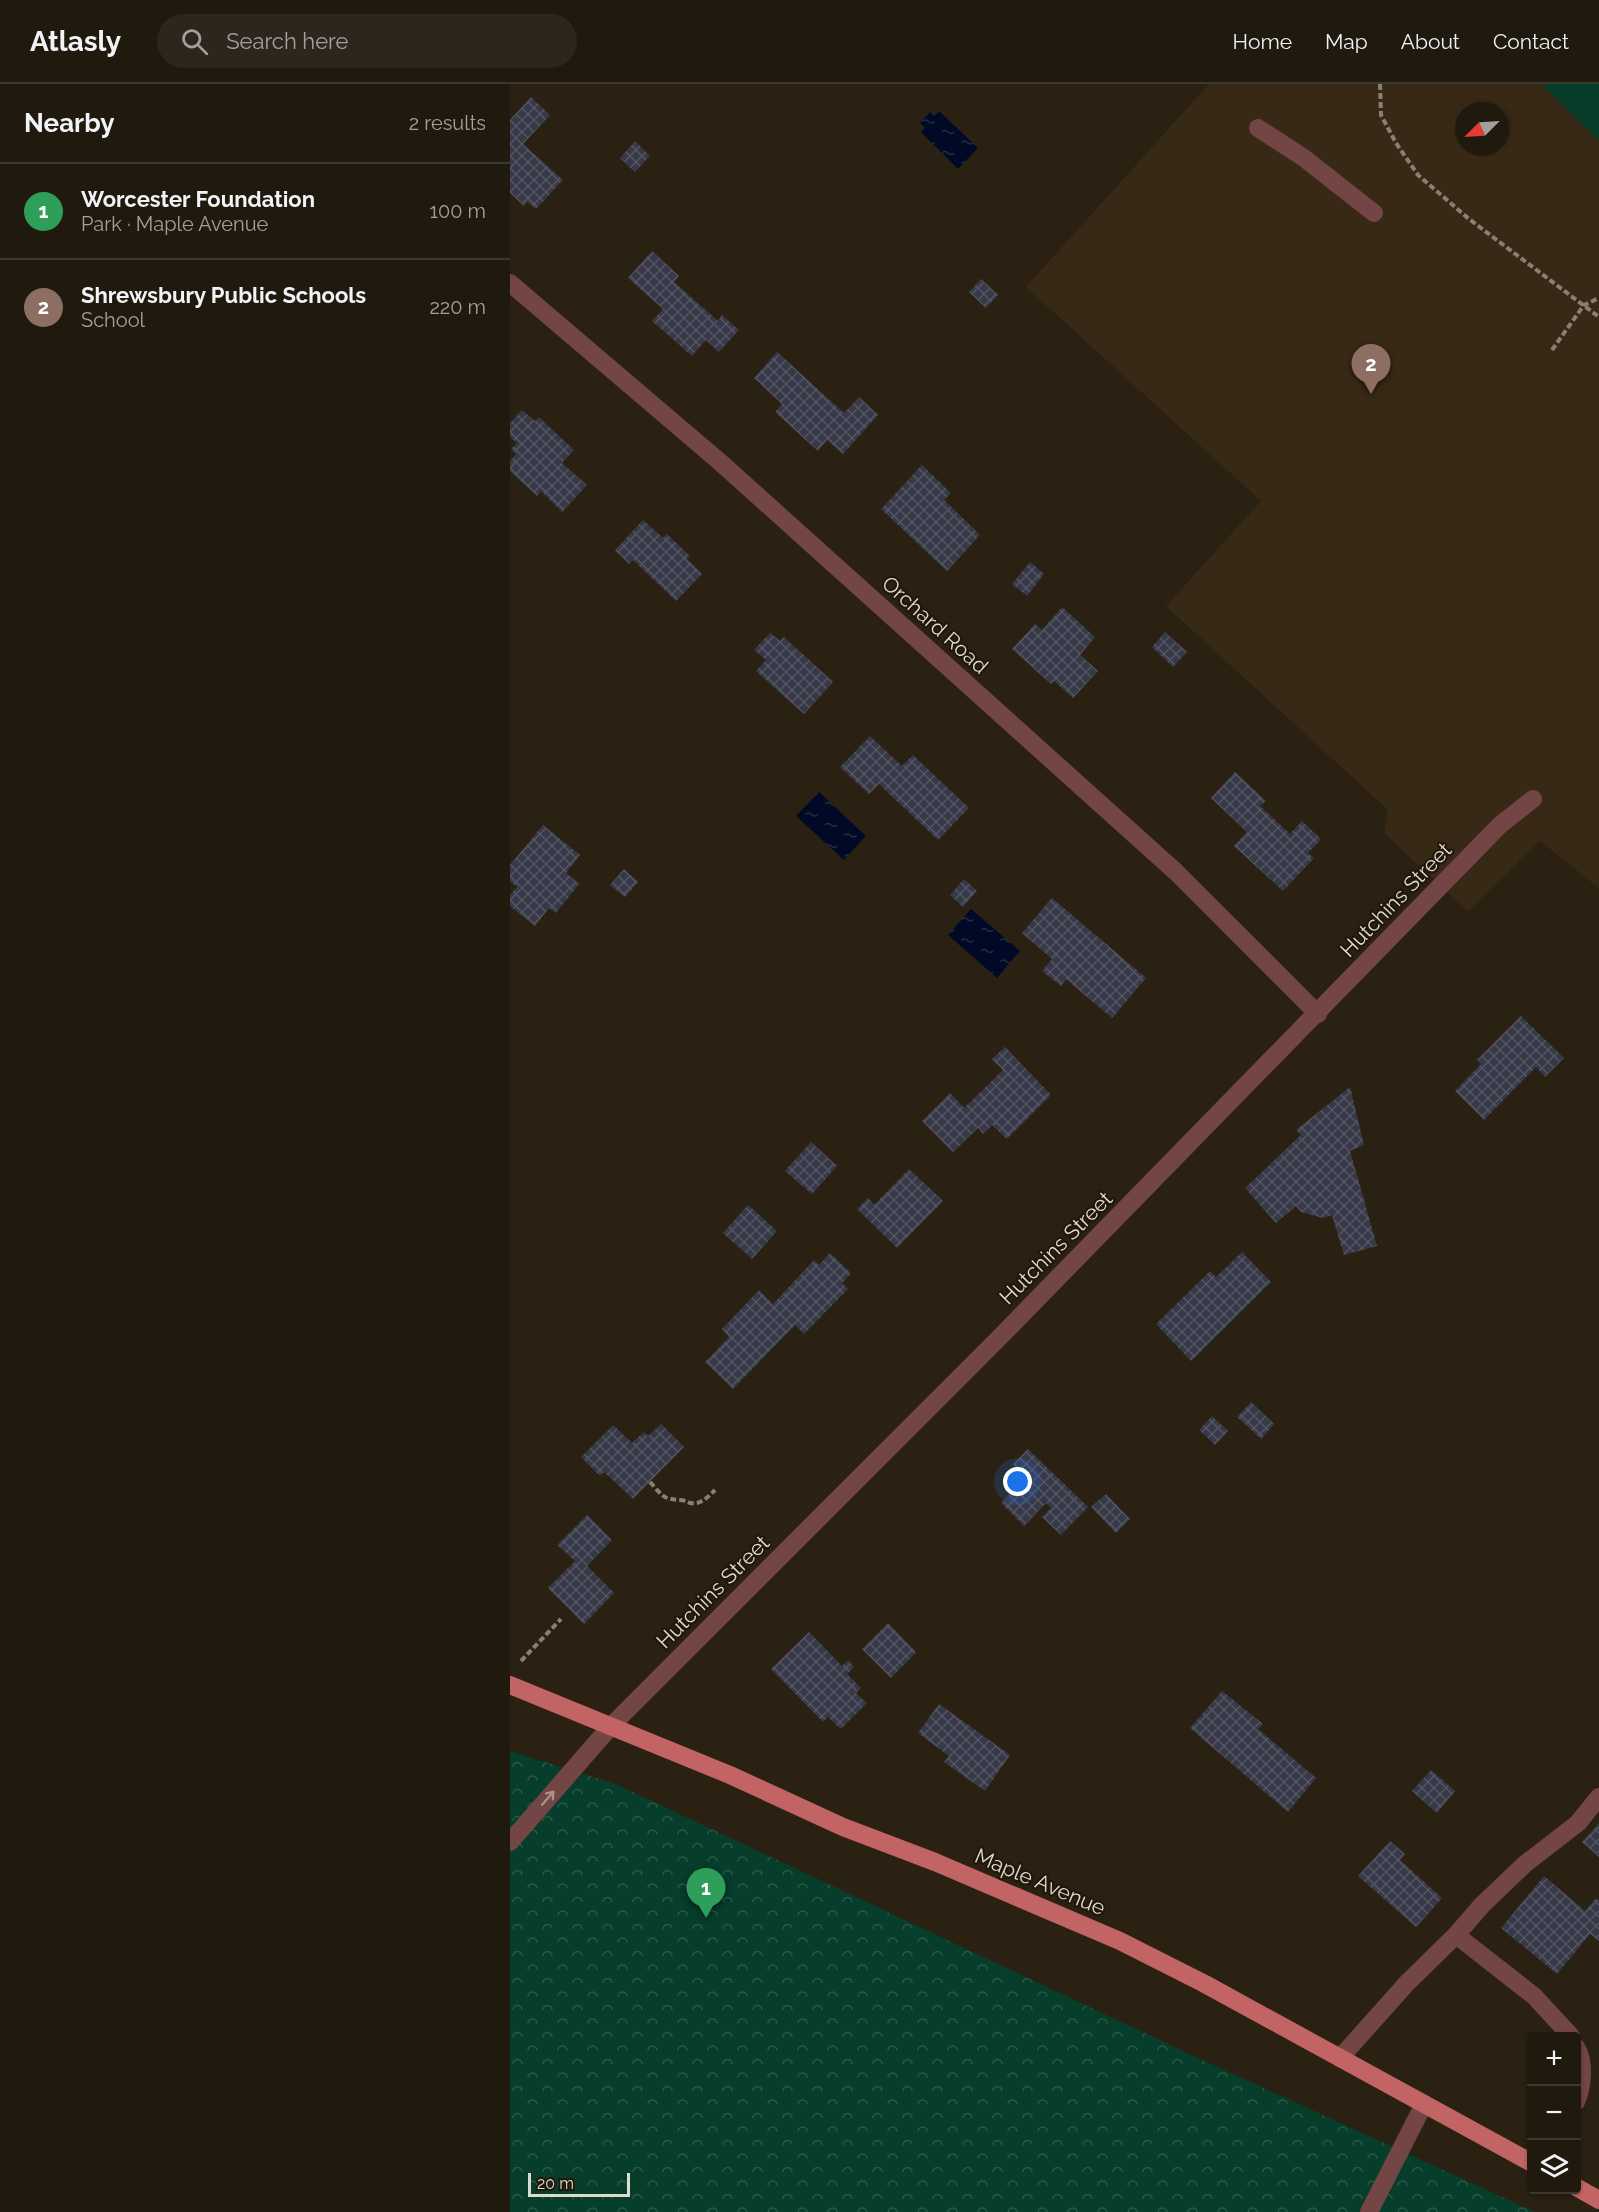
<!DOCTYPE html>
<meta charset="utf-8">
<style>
:root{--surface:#20190e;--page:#2d261c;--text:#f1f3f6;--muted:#a2a09e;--line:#3d382e;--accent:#f49aa2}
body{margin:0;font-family:Raleway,sans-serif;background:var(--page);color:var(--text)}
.controls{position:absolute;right:18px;bottom:18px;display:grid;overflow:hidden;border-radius:6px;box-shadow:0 2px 4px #0004}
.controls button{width:54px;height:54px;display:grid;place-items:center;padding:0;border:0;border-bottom:2px solid var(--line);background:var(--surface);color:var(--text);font:30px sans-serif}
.compass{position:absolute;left:945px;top:18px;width:54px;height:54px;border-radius:50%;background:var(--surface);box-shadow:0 2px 4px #0004;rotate:246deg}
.scale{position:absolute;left:18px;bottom:15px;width:102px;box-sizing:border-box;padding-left:6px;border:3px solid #dfd9d0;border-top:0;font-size:16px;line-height:21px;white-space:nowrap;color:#dfd9d0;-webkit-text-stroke:4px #21180a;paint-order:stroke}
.you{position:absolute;left:508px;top:1398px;width:21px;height:21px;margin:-15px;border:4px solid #fff;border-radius:50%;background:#1a73e8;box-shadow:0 0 0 9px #1a73e833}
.badge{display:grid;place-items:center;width:39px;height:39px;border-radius:50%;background:var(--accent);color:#fff;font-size:20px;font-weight:700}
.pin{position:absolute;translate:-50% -50px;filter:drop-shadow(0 2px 3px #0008)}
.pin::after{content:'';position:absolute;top:32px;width:21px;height:18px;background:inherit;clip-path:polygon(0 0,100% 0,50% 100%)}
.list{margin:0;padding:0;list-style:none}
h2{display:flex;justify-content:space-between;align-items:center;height:78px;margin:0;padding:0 24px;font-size:26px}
h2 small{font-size:20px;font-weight:400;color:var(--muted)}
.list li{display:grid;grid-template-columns:39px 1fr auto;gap:18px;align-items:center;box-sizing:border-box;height:96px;padding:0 24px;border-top:2px solid var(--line)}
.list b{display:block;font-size:22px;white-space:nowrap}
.list p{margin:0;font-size:20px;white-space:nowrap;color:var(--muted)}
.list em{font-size:20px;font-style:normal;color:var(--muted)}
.icon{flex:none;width:33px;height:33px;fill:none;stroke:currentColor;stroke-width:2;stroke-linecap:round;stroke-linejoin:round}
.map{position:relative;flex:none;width:1089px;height:2128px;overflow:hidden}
header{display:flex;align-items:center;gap:36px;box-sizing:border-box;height:84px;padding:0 30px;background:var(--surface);border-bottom:2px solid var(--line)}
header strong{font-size:28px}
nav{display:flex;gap:33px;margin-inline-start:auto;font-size:21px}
.search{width:420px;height:54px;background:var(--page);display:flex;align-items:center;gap:15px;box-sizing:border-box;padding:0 21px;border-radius:33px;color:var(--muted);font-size:22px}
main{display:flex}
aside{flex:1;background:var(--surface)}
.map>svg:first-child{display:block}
.built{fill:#372915;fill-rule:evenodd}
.grass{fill:#063d2b}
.park{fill:url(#park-crowns)}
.water{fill:url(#water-ripples)}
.building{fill:url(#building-cross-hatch)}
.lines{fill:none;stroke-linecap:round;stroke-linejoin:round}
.path{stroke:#888075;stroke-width:4;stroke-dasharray:6 3;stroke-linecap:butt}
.minor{stroke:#734544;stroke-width:18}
.major{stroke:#c26463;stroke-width:18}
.oneway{stroke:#a98f8a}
.labels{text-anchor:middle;stroke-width:4.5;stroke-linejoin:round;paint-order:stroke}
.street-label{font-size:21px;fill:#dfd9d0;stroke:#21180a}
</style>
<header>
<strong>Atlasly</strong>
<div class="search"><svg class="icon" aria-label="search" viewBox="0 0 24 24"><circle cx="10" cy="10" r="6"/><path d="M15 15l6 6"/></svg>Search here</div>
<nav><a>Home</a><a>Map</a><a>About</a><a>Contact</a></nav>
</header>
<main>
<aside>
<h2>Nearby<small>2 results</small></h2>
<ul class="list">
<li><span class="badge" style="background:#2e9e5b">1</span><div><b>Worcester Foundation</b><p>Park · Maple Avenue</p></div><em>100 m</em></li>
<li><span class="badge" style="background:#8d6e63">2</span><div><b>Shrewsbury Public Schools</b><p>School</p></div><em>220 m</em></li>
</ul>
</aside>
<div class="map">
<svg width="1089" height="2128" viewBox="0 0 1089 2128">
<defs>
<pattern id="park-crowns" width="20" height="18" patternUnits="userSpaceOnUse" patternTransform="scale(1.5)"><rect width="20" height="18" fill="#063d2b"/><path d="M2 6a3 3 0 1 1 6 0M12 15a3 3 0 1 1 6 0" fill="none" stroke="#2a5849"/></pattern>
<pattern id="water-ripples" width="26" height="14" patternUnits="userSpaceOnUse" patternTransform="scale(1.5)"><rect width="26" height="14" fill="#000a27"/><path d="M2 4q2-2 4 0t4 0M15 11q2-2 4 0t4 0" fill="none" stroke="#252d45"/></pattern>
<pattern id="building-cross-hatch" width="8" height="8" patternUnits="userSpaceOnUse" patternTransform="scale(1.5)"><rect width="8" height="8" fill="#373949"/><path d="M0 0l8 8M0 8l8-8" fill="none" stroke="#545562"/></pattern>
</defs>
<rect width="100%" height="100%" fill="#2b2113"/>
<path class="built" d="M699 0H1089V804L1030 757 958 827 874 749 878 726 656 522 751 417 516 203ZM954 27H990V63H954Z"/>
<polygon class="grass" points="1032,0 1089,0 1089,57"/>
<polygon class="park" points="0,1667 108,1701 675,1968 1025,2128 0,2128"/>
<g class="water">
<polygon points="429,27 468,64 448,85 411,48 415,44 410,39 420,28 424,32"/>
<polygon points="309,708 356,752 334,776 286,732"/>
<polygon points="461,825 510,867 487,894 438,851"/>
</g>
<g class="building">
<polygon points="21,13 40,31 13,60 53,96 26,125 17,118 14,122 0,109 0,36"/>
<polygon points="125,57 140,72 125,88 110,74"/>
<polygon points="142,167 169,192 164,198 208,237 212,231 229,246 209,268 196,256 182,272 142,237 153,225 118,194"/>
<polygon points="471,195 488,211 476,224 459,208"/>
<polygon points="267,268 334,329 349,313 368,331 333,370 317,356 308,367 265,328 272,320 244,294"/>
<polygon points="12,326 25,337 29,333 64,366 52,379 77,401 52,428 31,407 27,412 0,387 0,377 6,370 1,365 7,359 0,353 0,339"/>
<polygon points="412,381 441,409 434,416 470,451 437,487 371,425"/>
<polygon points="133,436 153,454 157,450 180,472 177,475 192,490 166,517 123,476 119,480 105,466"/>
<polygon points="520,478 534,490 517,512 502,500"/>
<polygon points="552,523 585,553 570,571 588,587 563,614 544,597 541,600 502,565 525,540 532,546"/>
<polygon points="655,548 677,568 663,583 642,563"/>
<polygon points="260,549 270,557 274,553 323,598 294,630 246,587 256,576 244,566"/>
<polygon points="360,652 392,682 403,671 459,724 428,756 369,700 359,710 330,683"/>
<polygon points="725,688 756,717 750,722 780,750 792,737 811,755 798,769 804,774 773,807 724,762 737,748 701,714"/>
<polygon points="33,741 70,771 56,789 69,800 46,829 39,824 25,842 0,822 0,811 7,803 0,797 0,781"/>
<polygon points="114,785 128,798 115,813 100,801"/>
<polygon points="454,795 467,807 453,823 440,811"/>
<polygon points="542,814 636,894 602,934 556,895 551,902 532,887 542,875 512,849"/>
<polygon points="1011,932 1054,974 1035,993 1026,983 974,1036 945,1007 971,980 967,976"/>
<polygon points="495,963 541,1011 497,1055 482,1041 473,1050 468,1044 443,1068 412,1037 440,1009 454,1024 493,986 482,975"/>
<polygon points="840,1003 854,1061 840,1067 867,1162 834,1171 822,1131 813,1134 791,1128 786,1122 766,1139 735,1104 791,1051 786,1046"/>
<polygon points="301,1058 327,1082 302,1110 275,1087"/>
<polygon points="399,1085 433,1117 387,1164 347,1125 358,1114 364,1121"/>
<polygon points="238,1121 267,1147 242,1175 213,1149"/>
<polygon points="732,1168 761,1198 681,1277 646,1240 700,1187 706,1193"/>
<polygon points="320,1169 341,1189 332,1199 338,1205 294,1250 285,1241 223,1305 195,1278 219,1253 212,1245 249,1206 263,1220 304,1176 309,1181"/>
<polygon points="741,1318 764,1340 751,1355 727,1333"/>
<polygon points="702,1332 718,1347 705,1361 689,1346"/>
<polygon points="151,1340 174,1363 123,1415 94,1388 90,1392 71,1373 103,1341 122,1359 134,1348 138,1352"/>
<polygon points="518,1365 578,1423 551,1451 532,1433 541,1424 536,1419 514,1442 491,1419 505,1404 496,1396 507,1385 503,1380"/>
<polygon points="596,1410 620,1435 606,1449 581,1423"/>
<polygon points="77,1431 102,1456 77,1482 104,1509 74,1540 38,1504 65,1477 47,1461"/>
<polygon points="378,1539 406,1568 381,1594 352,1565"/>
<polygon points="299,1548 332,1582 338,1576 344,1583 337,1590 351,1604 346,1609 357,1619 331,1645 318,1633 313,1638 261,1585"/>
<polygon points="712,1607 753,1640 748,1645 806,1694 778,1728 680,1644"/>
<polygon points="429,1620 500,1671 475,1707 434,1678 439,1672 408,1649"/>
<polygon points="921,1686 945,1707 927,1729 902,1707"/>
<polygon points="1089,1739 1089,1773 1072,1758"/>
<polygon points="880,1757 895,1770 890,1776 932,1814 906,1843 848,1792"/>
<polygon points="1034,1792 1075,1827 1086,1814 1089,1817 1089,1857 1080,1850 1047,1890 991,1844"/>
</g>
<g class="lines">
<g class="path">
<polyline points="870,0 871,31 886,59 908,91 959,135 1089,233"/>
<polyline points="1042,266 1074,221 1089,214"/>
<path d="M140 1398C153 1412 152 1415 171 1416 177 1417 175 1418 180 1419 191 1421 198 1413 205 1406"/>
<polyline points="11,1577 51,1535"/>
</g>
<g class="minor">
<polyline points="748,44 794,74 864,129"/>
<polyline points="0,199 210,378 666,788 808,930"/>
<polyline points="0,1758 100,1643 490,1253 990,741 1023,715"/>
<polyline points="946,1851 1024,1912 1061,1952"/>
<path d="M1066 1963C1075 1978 1073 2002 1066 2018"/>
<polyline points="830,1974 897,1899 946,1851 972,1821 1015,1780 1068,1739 1089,1713"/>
<polyline points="859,2128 914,2020"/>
</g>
<g class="major">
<polyline points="0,1601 220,1691 333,1743 425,1778 610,1857 695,1900 1022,2079"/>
<polyline points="1066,2103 1089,2116"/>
</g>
</g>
<defs><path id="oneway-shaft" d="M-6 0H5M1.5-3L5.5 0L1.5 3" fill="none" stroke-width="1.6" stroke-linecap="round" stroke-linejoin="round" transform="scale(1.5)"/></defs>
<use class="oneway" href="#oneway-shaft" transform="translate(38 1714) rotate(-49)"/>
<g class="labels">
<g class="street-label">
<text transform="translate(425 541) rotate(42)" y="7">Orchard Road</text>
<text transform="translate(886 816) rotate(-46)" y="7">Hutchins Street</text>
<text transform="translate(546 1164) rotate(-45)" y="7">Hutchins Street</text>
<text transform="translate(203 1508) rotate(-45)" y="7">Hutchins Street</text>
<text transform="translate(530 1798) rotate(23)" y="7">Maple Avenue</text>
</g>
</g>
</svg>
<div class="controls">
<button>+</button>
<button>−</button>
<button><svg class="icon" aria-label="layers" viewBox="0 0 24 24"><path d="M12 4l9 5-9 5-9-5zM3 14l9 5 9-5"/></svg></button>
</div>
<svg class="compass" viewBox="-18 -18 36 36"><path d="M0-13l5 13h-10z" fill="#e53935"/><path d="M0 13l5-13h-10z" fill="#a2a09e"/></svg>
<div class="scale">20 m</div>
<div class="you"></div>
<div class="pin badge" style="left:196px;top:1834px;background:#2e9e5b">1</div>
<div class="pin badge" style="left:861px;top:310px;background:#8d6e63">2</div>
</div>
</main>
